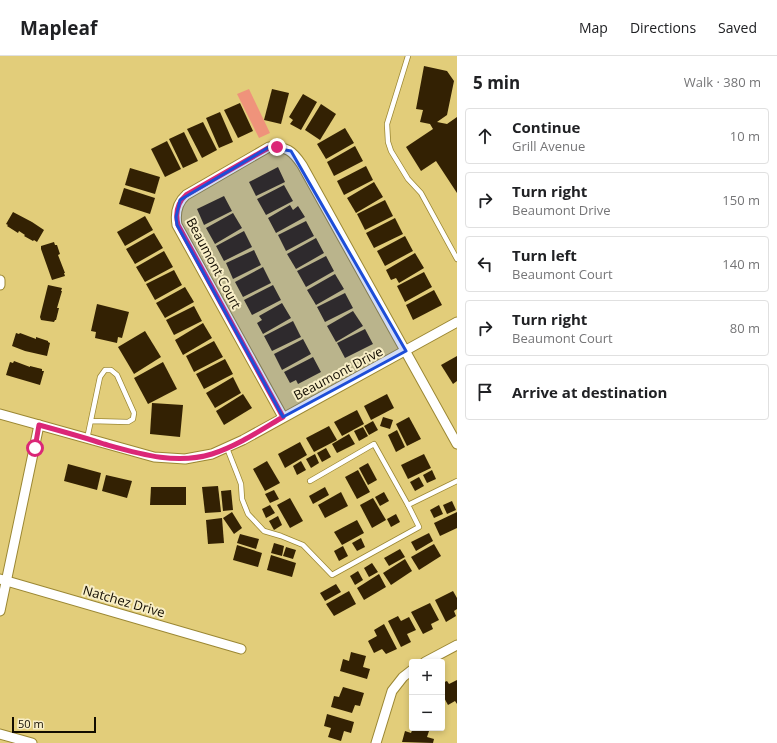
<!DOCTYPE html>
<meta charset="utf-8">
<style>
:root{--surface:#fff;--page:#f6f6f6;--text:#202124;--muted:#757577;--line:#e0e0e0}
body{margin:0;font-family:"Open Sans",sans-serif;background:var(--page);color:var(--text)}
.controls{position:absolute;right:12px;bottom:12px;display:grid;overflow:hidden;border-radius:4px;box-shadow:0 2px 6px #0003}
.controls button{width:36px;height:36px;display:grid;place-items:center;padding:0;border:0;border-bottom:1px solid var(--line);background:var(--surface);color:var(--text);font:20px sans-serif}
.scale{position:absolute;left:12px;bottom:10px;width:84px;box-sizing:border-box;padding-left:4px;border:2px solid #120c00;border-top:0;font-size:11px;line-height:14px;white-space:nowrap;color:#120c00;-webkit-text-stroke:3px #f8eec6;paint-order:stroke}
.stop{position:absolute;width:12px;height:12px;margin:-9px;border:3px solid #db2777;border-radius:50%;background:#fff}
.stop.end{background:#db2777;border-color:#fff;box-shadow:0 1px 4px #0008}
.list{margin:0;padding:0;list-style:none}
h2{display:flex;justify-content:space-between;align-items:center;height:52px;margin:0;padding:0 16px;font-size:17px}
h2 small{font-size:13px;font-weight:400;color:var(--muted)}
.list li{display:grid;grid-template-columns:26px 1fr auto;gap:12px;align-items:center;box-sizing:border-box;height:56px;margin:0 8px 8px;padding:0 8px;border:1px solid var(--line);border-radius:4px}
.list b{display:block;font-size:15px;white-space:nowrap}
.list p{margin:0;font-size:13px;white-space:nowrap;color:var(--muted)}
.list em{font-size:13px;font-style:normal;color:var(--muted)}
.icon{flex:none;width:22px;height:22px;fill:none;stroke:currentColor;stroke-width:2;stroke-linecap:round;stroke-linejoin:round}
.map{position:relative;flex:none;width:457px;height:687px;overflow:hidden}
header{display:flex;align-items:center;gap:24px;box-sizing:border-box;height:56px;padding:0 20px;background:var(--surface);border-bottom:1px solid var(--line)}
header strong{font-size:19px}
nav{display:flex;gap:22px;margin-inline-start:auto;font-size:14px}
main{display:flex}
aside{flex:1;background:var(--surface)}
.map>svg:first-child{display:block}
.green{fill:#ef937b}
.building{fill:#332103}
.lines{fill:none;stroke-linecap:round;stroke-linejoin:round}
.service-casing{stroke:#9b8733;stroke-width:6}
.minor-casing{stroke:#9b8733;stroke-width:11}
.service{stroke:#fff;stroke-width:4.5}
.minor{stroke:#fff;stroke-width:9}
.route{stroke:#db2777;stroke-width:5}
.marked{fill:#1d4ed8;fill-opacity:0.2;stroke:#1d4ed8;stroke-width:3;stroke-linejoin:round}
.labels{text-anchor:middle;stroke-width:4;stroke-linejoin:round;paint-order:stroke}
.street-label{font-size:13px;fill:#120c00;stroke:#f8eec6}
</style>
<header>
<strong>Mapleaf</strong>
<nav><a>Map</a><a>Directions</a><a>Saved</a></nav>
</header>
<main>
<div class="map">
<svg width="457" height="687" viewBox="0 0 457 687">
<rect width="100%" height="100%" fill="#e2cd7a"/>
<polygon class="green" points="249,33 270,77 259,82 237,38"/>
<g class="building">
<polygon points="424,10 447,15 454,25 447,59 437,66 447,68 457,61 457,137 436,105 421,115 406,91 433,73 430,68 420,66 423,54 416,53"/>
<polygon points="272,33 289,37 281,68 264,64"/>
<polygon points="303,38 317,46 301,74 290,68 293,64 289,61"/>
<polygon points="240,47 253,75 238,82 224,54"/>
<polygon points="321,48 336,58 320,84 305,74"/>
<polygon points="220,56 233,86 219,92 206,62"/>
<polygon points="203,66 217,94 202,102 187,73"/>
<polygon points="345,72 354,87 326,103 317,88"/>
<polygon points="184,76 198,105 183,112 169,83"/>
<polygon points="167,85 181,113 165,121 151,93"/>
<polygon points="355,90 363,105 334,120 327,106"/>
<polygon points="366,110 373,124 344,139 337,125"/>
<polygon points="278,111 285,126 256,140 249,126"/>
<polygon points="130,112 160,121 155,138 125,129"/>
<polygon points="374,126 383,141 356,157 347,142"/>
<polygon points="284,129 293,145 266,159 257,143"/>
<polygon points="124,132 155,142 150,158 119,148"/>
<polygon points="224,140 232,155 204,169 197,153"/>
<polygon points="385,144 393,160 365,174 357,158"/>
<polygon points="290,149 293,154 298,150 305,161 276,177 268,162"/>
<polygon points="13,156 32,166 44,174 37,186 34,184 33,185 24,180 25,179 19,175 18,177 7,170 8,169 6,168"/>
<polygon points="233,157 242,172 215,188 206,172"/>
<polygon points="145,160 153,174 125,190 117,176"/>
<polygon points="395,162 403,178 374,192 366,177"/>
<polygon points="306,165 314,180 286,195 278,179"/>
<polygon points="244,175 252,191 224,205 216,190"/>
<polygon points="154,177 163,192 135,208 126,193"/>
<polygon points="405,180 413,195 385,210 377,195"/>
<polygon points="316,182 324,197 296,213 287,198"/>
<polygon points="54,186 55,189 57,189 60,198 58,199 65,217 64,217 65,220 52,224 41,193 41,190"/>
<polygon points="254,194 261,209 233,223 226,207"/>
<polygon points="164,195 173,211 145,226 136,211"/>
<polygon points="415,197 424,212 399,227 396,222 391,224 386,214"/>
<polygon points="326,200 334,215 306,231 297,215"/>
<polygon points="263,211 271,227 243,241 235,226"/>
<polygon points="174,214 182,229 155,244 146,228"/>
<polygon points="424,216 432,231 405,246 397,230"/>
<polygon points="335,218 344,233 316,249 307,234"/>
<polygon points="48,229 62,232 61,235 62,235 57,252 59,252 56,264 55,264 54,266 41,264 40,261"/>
<polygon points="273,229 281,244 252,259 244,244"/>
<polygon points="185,231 194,246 165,262 156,247"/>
<polygon points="434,234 442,249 413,264 406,249"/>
<polygon points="345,237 353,252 325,266 317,251"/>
<polygon points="282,247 291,262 263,278 257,267 262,264 259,260"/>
<polygon points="97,248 129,256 122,282 118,281 117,287 95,282 96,276 91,275"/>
<polygon points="194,250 202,265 174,279 166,264"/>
<polygon points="353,255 363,270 336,286 327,270"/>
<polygon points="293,265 301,281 272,295 264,280"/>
<polygon points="203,267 212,282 183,299 175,284"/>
<polygon points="365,273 373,288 345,302 337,287"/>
<polygon points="145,275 161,301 134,318 118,291"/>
<polygon points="16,277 19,278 20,277 36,283 36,281 48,285 48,286 50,287 47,300 25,295 12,290"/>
<polygon points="303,283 311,298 282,314 274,298"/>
<polygon points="214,285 223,301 194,316 186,300"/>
<polygon points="457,300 457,325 453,328 441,309"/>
<polygon points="313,301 321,316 298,328 296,324 290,327 284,316"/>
<polygon points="225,303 233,318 204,333 196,318"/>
<polygon points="14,305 30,311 30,310 42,313 42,315 44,315 40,329 6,319 10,306 13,307"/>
<polygon points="163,306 177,333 148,348 134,322"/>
<polygon points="233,321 241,337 215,352 206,337"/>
<polygon points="243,338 252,352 224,369 216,355"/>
<polygon points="387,338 394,352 371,364 364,350"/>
<polygon points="152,347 183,349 180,381 150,378"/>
<polygon points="357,354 364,368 342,380 334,366"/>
<polygon points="383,361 393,364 390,373 380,370"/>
<polygon points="409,361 421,383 407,390 396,368"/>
<polygon points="373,365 378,374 369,379 364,370"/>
<polygon points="329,370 337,384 314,396 306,382"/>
<polygon points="363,371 368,380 359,385 354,375"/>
<polygon points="397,374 405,391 396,396 388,379"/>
<polygon points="349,378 355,388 337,397 332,388"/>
<polygon points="300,386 307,399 285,412 278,398"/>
<polygon points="326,392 331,401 322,406 317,397"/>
<polygon points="315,398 319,407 311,412 306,403"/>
<polygon points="424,398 431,412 408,423 401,409"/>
<polygon points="267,405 280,427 265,435 253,413"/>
<polygon points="301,405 306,414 297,419 293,410"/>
<polygon points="368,407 377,424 368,429 359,412"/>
<polygon points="68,408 101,417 97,434 64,425"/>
<polygon points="358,414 370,436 357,443 345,421"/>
<polygon points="432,414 436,423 427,427 423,419"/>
<polygon points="106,419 132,425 127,442 102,435"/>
<polygon points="419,421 424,430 415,435 410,426"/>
<polygon points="218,430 221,456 205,457 202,431"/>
<polygon points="151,431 186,431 186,449 150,449"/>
<polygon points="325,431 329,439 313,448 309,440"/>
<polygon points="231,434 233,454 223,455 221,435"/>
<polygon points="274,434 279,443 270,447 265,438"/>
<polygon points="341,436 348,450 325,462 318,449"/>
<polygon points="384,436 389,445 380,450 375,441"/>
<polygon points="290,442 303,465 290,472 277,449"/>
<polygon points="373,442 386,464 372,472 360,449"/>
<polygon points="452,445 456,454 447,458 443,449"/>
<polygon points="270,449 275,457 266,462 262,453"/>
<polygon points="439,449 443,458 434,462 430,454"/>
<polygon points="232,456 242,472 234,478 223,462"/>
<polygon points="457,456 457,472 440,480 434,467"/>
<polygon points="396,458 400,466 391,471 387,463"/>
<polygon points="278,460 282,469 274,474 269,465"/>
<polygon points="222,462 224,487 208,488 206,464"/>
<polygon points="357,464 364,477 342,489 334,476"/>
<polygon points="429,477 433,485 416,495 411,486"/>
<polygon points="240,478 259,483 256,493 237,487"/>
<polygon points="361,482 365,491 357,495 352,487"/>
<polygon points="274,487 284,490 282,500 271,497"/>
<polygon points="434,488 441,500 419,514 411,501"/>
<polygon points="237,489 262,497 258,511 233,504"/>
<polygon points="343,490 348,500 339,505 334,495"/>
<polygon points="286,491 296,494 293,503 283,500"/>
<polygon points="400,493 405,501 389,510 384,502"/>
<polygon points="271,499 296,507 292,521 267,514"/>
<polygon points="405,503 412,515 391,529 383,517"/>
<polygon points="372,507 378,516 369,521 364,512"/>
<polygon points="358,515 363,524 355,529 350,520"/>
<polygon points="379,518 386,531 364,544 357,532"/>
<polygon points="336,528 341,536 325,545 320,537"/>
<polygon points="349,535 356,548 334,560 326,548"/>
<polygon points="453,535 457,542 457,553 454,555 456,560 446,566 435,544"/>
<polygon points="430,547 439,564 431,568 433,573 423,578 411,556"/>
<polygon points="398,560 401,565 409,561 416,574 407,578 411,586 401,591 388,565"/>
<polygon points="384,568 397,593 386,598 382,593 374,597 368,585 377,580 374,574"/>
<polygon points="351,596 366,600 363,611 370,613 367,623 340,615 343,603 349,605"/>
<polygon points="457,624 457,648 455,645 448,649 442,638 442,627 447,625 449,628"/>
<polygon points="343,631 364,637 360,650 355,649 352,657 331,651 334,640 339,641"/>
<polygon points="327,658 354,666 351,677 344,675 341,685 328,681 331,672 324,670"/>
<polygon points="413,672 430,672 427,681 434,683 433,687 402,686 405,675 411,677"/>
</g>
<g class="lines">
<defs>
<g id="service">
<polyline points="408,0 387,68 388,86 391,95 408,123 421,137 457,203"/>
<polyline points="87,383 100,321 105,314 111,314 117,319 134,357 133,363 128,366 91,365"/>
<polyline points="227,392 238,420 241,428 242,443 248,458 264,475 281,480 303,489 332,519 419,471 408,449 457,425"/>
<polyline points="310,425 374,388 408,449"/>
</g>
<g id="minor">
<polyline points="0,224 0,229"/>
<polyline points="0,358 154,401 185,403 212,398 243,384 457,266"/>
<path d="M283 361 177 169C175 157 177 147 186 139L269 91C287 91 292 94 302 109L457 388"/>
<polyline points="0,523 241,593"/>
<polyline points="0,555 39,369"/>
<polyline points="425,606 457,589"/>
<polyline points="0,678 32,687"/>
<polyline points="376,687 392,635 403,621 412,614"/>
</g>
</defs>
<use href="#service" class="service-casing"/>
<use href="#minor" class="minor-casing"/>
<use href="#service" class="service"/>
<use href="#minor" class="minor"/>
</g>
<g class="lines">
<path class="route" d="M35 392 39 369C61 375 83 381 104 388 140 398 176 409 212 398 237 390 261 374 283 361L178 169C175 157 177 147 186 139L270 91H277"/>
</g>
<path class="marked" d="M269 91 291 95 406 295 283 361 177 169 176 161 180 144Z"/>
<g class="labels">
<g class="street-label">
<text transform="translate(214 207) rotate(62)" y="5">Beaumont Court</text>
<text transform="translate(338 317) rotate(-28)" y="5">Beaumont Drive</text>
<text transform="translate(124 545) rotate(16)" y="5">Natchez Drive</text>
</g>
</g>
</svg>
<div class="controls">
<button>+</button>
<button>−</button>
</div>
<div class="scale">50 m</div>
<div class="stop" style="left:35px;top:392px"></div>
<div class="stop end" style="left:277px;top:91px"></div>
</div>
<aside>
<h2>5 min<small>Walk · 380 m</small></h2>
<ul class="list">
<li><svg class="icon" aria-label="ahead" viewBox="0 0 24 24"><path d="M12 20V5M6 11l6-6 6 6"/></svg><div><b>Continue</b><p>Grill Avenue</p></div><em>10 m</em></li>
<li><svg class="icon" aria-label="right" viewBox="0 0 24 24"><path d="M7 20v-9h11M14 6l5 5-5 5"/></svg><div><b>Turn right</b><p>Beaumont Drive</p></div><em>150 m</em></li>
<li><svg class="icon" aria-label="left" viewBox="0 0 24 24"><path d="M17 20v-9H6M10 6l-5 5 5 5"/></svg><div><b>Turn left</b><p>Beaumont Court</p></div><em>140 m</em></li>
<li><svg class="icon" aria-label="right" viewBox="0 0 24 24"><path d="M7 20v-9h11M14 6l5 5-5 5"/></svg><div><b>Turn right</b><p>Beaumont Court</p></div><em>80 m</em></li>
<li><svg class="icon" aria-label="arrive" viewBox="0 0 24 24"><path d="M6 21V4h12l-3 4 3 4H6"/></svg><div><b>Arrive at destination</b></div></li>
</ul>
</aside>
</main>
